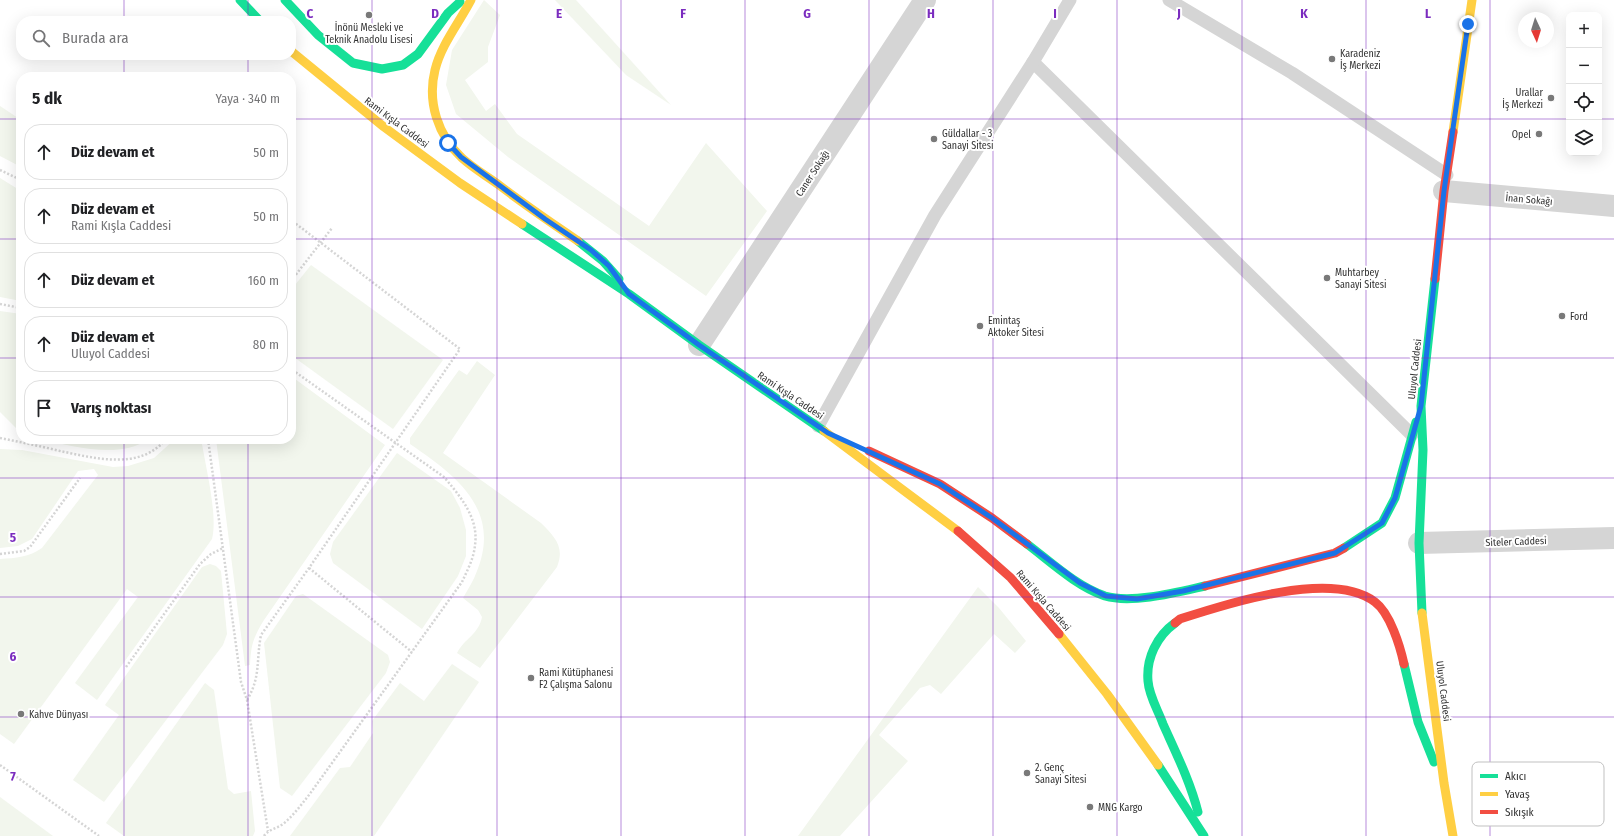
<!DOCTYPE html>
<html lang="tr">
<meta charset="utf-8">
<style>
:root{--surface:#fff;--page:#f2f2f2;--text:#202124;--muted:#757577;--line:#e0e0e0}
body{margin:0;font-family:"Fira Sans Condensed",sans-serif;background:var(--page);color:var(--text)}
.controls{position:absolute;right:12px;top:12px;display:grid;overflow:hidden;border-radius:8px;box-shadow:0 4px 16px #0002}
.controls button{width:36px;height:36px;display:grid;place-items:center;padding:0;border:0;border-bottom:1px solid var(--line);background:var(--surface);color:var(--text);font:20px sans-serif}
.compass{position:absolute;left:1518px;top:12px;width:36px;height:36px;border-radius:50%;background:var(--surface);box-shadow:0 4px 16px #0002;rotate:176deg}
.stop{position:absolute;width:12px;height:12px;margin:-9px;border:3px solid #1a73e8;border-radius:50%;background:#fff}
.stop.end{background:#1a73e8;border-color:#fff;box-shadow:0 1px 4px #0008}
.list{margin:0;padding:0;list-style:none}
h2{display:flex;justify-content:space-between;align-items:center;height:52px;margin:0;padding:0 16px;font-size:17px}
h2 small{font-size:13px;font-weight:400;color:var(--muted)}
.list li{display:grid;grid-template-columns:26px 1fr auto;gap:12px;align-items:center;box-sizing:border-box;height:56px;margin:0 8px 8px;padding:0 8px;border:1px solid var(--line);border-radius:16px}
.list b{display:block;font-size:15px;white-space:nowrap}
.list p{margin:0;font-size:13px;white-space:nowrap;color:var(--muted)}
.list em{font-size:13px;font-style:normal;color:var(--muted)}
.icon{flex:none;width:22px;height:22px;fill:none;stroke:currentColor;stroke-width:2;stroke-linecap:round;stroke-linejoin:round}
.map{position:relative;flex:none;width:1614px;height:836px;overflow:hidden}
.search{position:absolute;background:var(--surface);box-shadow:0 4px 16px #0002;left:16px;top:16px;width:280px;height:44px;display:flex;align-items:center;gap:10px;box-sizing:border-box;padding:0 14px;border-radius:16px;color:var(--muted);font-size:15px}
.panel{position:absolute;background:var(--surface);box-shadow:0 4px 16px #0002;left:16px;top:72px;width:280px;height:372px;border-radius:16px}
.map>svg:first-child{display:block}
.green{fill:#f2f6ed}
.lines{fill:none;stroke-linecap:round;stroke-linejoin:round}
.path{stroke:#d5d5d5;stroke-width:2.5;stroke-dasharray:2 2;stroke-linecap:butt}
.lane{stroke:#d5d5d5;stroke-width:13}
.street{stroke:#d5d5d5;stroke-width:22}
.fast{stroke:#16e098;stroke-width:9}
.slow{stroke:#ffcf43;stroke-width:9}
.jam{stroke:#f24e42;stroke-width:9}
.route{stroke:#1a73e8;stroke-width:5}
.grid{fill:none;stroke:#7b2cbf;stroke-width:1;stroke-opacity:0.55}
.poi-dot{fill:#797979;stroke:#fff;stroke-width:1.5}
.labels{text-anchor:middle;stroke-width:4;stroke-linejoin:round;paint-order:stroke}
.poi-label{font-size:10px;fill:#313131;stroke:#fff;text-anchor:start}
.street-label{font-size:10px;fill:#313131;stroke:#fff}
.key{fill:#fff;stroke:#c1c1c1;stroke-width:1}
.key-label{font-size:11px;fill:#313131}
.grid-label{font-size:13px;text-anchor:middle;font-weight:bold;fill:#7b2cbf;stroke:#fff;stroke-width:4;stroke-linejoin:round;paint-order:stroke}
</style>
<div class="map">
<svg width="1614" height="836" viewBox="0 0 1614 836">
<rect width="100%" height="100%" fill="#fff"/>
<g class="green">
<polygon points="484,0 500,15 488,47 488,62 465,80 486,111 495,104 517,134 649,226 706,143 767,211 706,296 508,157 456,114 446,85 452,50"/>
<polygon points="555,0 576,0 671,105 626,75"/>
<polygon points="0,106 21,120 21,167 0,156"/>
<polygon points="0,178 21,191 21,301 0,297"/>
<polygon points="311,265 443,360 393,429 291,355 291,290"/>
<polygon points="0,311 21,314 21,435 17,429 0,412"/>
<path d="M477 361 495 375 443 453 541 523C555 537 565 547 557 567L480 668 457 653C464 639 479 634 482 617L478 610 463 598C468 589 474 580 477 571 502 509 455 475 410 444V438L459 370 467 375Z"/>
<path d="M291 376 385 445 264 620C253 638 251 645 250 665L245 666 216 439H291Z"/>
<path d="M39 439H149C117 460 75 446 39 439Z"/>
<path d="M175 439H200L202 444C206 468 218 517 212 539L97 700 75 683 138 597 127 589 14 744 0 734V559C16 558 29 557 42 548L98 475 94 469 78 471 32 539 18 546 0 548V449L22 450 113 467 128 466 154 458Z"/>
<polygon points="397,453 451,491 460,508 466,530 466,556 458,576 422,629 333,563 330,554 333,542"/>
<polygon points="210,564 216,566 221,571 227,634 223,645 104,802 73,780 119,715 105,705 202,567"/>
<polygon points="978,587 999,608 1026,641 1015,653 994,634 941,694 930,685 920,688 879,735 908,761 840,836 798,836"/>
<polygon points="303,594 388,655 390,662 386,673 292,796 280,788 264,643 296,596"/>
<polygon points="452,664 479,682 374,836 290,836 340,768 350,767 373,733 372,721 400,683 424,701"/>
<polygon points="205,683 214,690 228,789 234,794 251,791 255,831 253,836 124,836 106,823"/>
<polygon points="0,797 53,836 0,836"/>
</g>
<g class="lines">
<g class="path">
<polyline points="0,170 21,180"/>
<polyline points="291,281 332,228"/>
<polyline points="0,304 21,308"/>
<path d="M0 438C20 442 40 446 60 451 94 458 140 471 166 439"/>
<polyline points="208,439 241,682 247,700 268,831"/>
<polyline points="0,554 24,551 30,547 80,478"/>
<polyline points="309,568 412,652"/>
<polyline points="126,667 200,564 211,554 223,548"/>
<path d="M247 700C261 677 256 660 261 635L309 568 460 349 291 220"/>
<polyline points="0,765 99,836"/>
<path d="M264 836C269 829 276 829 283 824 293 816 301 805 309 795L462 582C467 571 474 558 475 545 479 518 460 496 444 477L291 369"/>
</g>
<g class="lane">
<polyline points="1169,0 1292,73 1447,175"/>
<polyline points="1033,62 1412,435"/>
<polyline points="818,426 935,215 1033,62 1070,0"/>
</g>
<g class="street">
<polyline points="1444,191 1614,206"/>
<polyline points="699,345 925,0"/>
<polyline points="1419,543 1614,538"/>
</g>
<g class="fast">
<polyline points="240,0 260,21"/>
<polyline points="285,0 318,35 353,63 382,69 403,65 418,54 448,13 460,2"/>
<polyline points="522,224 629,294 699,345 824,431"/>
<polyline points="578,241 603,261 619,279"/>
<path d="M1027 544C1051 562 1076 586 1105 596 1132 604 1178 592 1205 586"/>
<polyline points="1344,548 1382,523 1395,498 1416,422"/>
<polyline points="1422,613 1419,543 1423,450 1421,406 1435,279"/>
<path d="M1175 623C1157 636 1146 658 1148 681 1149 696 1158 710 1163 724 1176 753 1190 781 1198 812"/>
<polyline points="1404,664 1418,722 1434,762"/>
<polyline points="1158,765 1204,836"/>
</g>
<g class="slow">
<path d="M471 0C459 23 441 45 435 70 427 102 438 136 462 158 474 169 487 176 499 185 525 205 552 223 578 241"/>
<polyline points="291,51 384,127 460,183 522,224"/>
<polyline points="1453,132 1472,0"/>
<polyline points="824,431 958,531"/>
<polyline points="1422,613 1444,783 1453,836"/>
<polyline points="1059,634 1107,694 1158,765"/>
</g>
<g class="jam">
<polyline points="1435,279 1444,191 1453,132"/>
<polyline points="869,451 940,484 992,518 1027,544"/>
<polyline points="958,531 1011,578 1059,634"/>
<polyline points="1205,586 1335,553 1344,548"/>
<path d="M1175 623 1180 619C1226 604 1332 569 1375 602 1390 613 1400 646 1404 664"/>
</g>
</g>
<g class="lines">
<polyline class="route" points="448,143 461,157 545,219 591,250 609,266 629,294 699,345 828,433 940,484 992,518 1080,583 1106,596 1137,599 1183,591 1335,553 1382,523 1395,498 1421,406 1444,191 1468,24"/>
</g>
<path class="grid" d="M124 0V21M248 0V21M372 0V836M497 0V836M621 0V836M745 0V836M869 0V836M993 0V836M1117 0V836M1242 0V836M1366 0V836M1490 0V836M124 55V77M248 55V77M0 119H21M291 119H1569M1599 119H1614M0 239H21M291 239H1614M0 358H21M291 358H1614M124 439V836M248 439V836M0 478H1614M0 597H1614M0 717H1614"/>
<g class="poi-dot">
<circle cx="369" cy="15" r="4"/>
<circle cx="1332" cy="59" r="4"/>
<circle cx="1551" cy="98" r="4"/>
<circle cx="1539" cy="134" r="4"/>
<circle cx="934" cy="139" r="4"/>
<circle cx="1327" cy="278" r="4"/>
<circle cx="1562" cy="316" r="4"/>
<circle cx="980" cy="326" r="4"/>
<circle cx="531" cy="678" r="4"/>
<circle cx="21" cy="714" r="4"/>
<circle cx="1027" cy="773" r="4"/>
<circle cx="1090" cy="807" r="4"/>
</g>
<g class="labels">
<g class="poi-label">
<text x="369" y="31" text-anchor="middle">İnönü Mesleki ve<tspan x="369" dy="12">Teknik Anadolu Lisesi</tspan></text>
<text x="1340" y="57">Karadeniz<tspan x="1340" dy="12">İş Merkezi</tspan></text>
<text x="1543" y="96" text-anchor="end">Urallar<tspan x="1543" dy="12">İş Merkezi</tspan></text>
<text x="942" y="137">Güldallar - 3<tspan x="942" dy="12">Sanayi Sitesi</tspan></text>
<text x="1531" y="138" text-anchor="end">Opel</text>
<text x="1335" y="276">Muhtarbey<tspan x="1335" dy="12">Sanayi Sitesi</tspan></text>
<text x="1570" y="320">Ford</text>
<text x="988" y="324">Emintaş<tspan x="988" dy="12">Aktoker Sitesi</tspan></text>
<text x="539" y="676">Rami Kütüphanesi<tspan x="539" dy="12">F2 Çalışma Salonu</tspan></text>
<text x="29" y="718">Kahve Dünyası</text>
<text x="1035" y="771">2. Genç<tspan x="1035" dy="12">Sanayi Sitesi</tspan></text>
<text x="1098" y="811">MNG Kargo</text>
</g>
<g class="street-label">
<text transform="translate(397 122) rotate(37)" y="4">Rami Kışla Caddesi</text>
<text transform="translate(812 173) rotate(-57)" y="4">Caner Sokağı</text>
<text transform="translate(1529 199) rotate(5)" y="4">İnan Sokağı</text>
<text transform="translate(1414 369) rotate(-84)" y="4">Uluyol Caddesi</text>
<text transform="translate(791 395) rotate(34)" y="4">Rami Kışla Caddesi</text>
<text transform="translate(1516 541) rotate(-2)" y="4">Siteler Caddesi</text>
<text transform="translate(1044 600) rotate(49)" y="4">Rami Kışla Caddesi</text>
<text transform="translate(1444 691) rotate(83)" y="4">Uluyol Caddesi</text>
</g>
</g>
<rect x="1472" y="762" width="132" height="64" rx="6" class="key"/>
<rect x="1480" y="774" width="18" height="4" fill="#16e098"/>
<rect x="1480" y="792" width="18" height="4" fill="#ffcf43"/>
<rect x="1480" y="810" width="18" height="4" fill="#f24e42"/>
<g class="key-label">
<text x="1505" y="780">Akıcı</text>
<text x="1505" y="798">Yavaş</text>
<text x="1505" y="816">Sıkışık</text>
</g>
<g class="grid-label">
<text x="310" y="18">C</text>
<text x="435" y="18">D</text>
<text x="559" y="18">E</text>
<text x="683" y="18">F</text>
<text x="807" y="18">G</text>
<text x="931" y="18">H</text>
<text x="1055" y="18">I</text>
<text x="1179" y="18">J</text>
<text x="1304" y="18">K</text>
<text x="1428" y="18">L</text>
<text x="13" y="542">5</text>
<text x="13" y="661">6</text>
<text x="13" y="781">7</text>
</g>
</svg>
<div class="controls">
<button>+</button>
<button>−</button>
<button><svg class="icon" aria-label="locate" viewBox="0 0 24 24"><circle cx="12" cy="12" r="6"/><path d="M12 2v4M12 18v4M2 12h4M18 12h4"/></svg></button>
<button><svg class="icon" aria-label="layers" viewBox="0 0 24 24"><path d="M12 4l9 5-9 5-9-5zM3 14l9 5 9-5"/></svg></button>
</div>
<svg class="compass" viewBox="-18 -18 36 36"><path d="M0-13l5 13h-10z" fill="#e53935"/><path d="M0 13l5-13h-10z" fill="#757577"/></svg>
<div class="stop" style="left:448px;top:143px"></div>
<div class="stop end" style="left:1468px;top:24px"></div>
<div class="search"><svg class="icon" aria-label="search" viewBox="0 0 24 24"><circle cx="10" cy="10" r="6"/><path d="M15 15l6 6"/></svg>Burada ara</div>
<section class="panel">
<h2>5 dk<small>Yaya · 340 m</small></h2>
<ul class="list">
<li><svg class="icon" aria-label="ahead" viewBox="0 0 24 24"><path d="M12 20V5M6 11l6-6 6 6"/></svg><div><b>Düz devam et</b></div><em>50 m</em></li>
<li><svg class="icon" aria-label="ahead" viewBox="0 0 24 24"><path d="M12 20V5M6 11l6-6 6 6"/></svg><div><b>Düz devam et</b><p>Rami Kışla Caddesi</p></div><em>50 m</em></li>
<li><svg class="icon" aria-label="ahead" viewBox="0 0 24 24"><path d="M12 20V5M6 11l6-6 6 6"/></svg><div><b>Düz devam et</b></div><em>160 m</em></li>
<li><svg class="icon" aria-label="ahead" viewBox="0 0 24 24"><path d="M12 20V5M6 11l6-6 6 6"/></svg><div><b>Düz devam et</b><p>Uluyol Caddesi</p></div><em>80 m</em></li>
<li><svg class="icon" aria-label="arrive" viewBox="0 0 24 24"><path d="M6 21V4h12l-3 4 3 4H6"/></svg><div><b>Varış noktası</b></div></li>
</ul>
</section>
</div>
